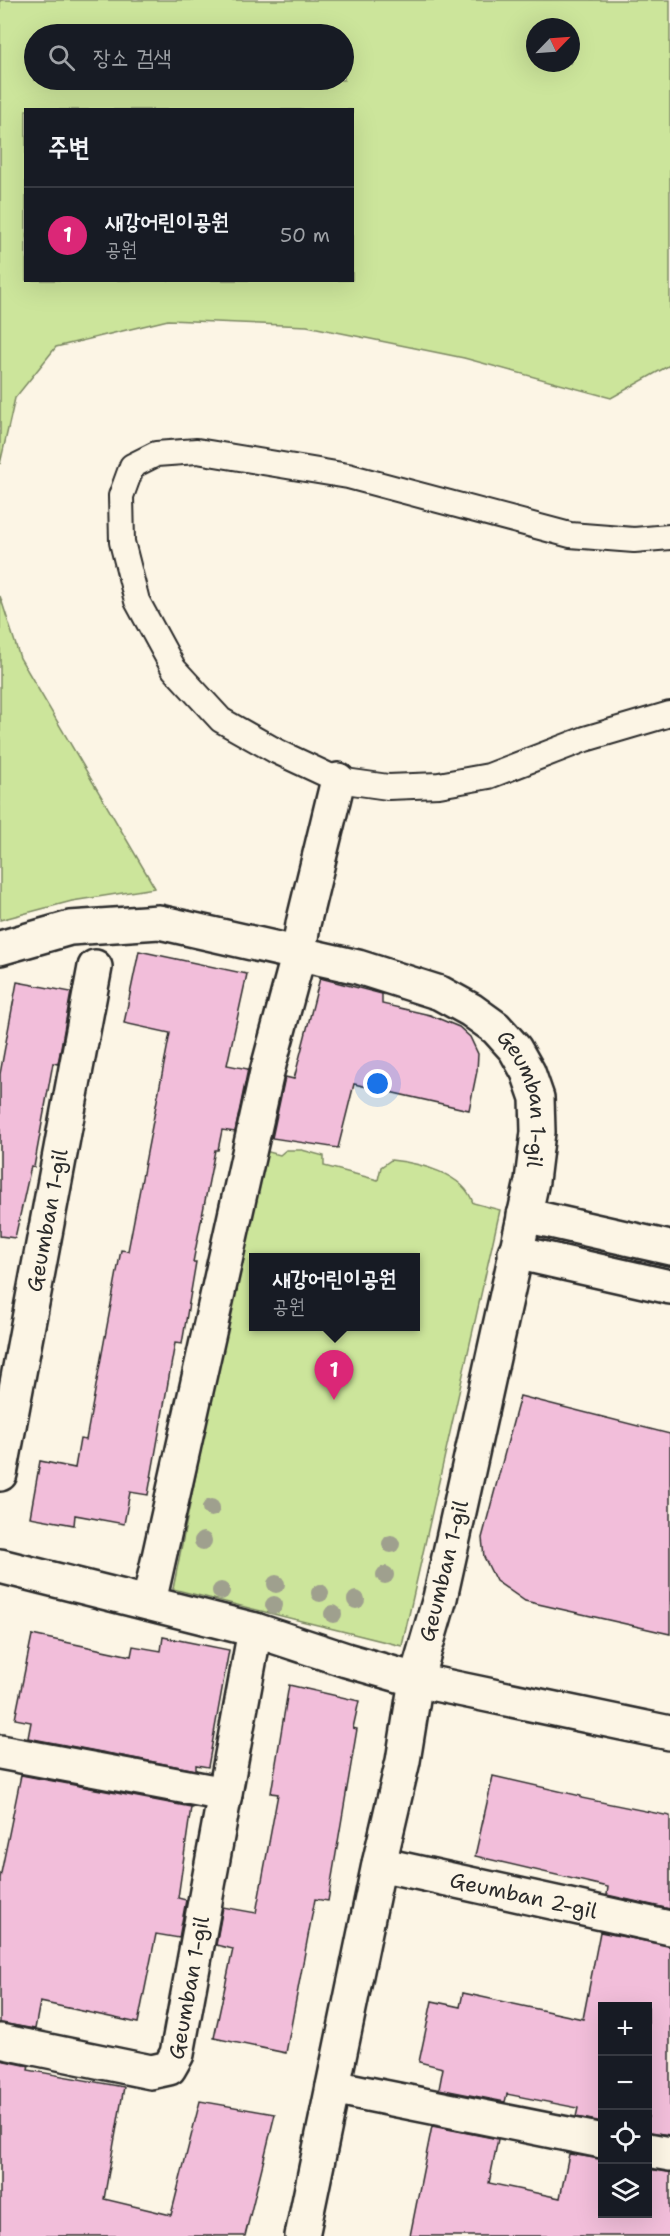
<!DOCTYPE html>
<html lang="ko">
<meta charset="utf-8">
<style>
:root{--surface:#171b24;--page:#20242c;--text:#f1f3f6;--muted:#9ea1a6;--line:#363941;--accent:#db2777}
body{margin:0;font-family:"Shantell Sans","Poor Story",sans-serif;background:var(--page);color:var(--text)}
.controls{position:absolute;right:18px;bottom:18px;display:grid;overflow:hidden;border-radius:0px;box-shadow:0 6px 24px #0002}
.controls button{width:54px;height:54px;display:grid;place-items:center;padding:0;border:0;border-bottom:2px solid var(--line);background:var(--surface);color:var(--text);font:30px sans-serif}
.compass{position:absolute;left:526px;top:18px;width:54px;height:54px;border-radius:50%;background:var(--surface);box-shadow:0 6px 24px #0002;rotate:65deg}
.you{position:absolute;left:378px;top:1084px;width:21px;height:21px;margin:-15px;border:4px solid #fff;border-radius:50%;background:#1a73e8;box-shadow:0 0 0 9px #1a73e833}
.badge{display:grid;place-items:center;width:39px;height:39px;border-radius:50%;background:var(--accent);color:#fff;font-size:20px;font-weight:700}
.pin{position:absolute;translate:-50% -50px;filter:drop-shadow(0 2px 3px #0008)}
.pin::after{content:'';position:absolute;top:32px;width:21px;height:18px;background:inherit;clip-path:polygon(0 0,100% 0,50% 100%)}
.popup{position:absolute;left:249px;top:1253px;width:171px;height:78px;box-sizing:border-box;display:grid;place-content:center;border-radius:0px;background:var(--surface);filter:drop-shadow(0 2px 4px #0005);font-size:20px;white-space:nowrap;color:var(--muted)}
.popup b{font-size:22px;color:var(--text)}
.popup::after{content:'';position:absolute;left:50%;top:100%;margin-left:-12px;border:12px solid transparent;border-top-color:var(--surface)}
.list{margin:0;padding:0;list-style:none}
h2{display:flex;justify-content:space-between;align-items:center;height:78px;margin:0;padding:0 24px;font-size:26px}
h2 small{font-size:20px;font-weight:400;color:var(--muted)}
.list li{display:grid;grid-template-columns:39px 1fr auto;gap:18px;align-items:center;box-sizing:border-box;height:96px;padding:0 24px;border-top:2px solid var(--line)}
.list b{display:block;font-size:22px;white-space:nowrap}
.list p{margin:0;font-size:20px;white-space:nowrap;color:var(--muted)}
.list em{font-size:20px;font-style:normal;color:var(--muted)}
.icon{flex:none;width:33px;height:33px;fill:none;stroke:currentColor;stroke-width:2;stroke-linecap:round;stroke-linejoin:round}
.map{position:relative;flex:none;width:670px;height:2236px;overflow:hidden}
.search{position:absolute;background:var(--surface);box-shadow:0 6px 24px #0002;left:24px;top:24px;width:330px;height:66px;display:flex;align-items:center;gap:15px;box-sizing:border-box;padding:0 21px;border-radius:33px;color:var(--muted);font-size:22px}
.panel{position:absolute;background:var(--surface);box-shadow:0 6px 24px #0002;left:24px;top:108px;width:330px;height:174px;border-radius:0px}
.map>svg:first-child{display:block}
.green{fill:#cce59b;stroke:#7c8863;stroke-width:1.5;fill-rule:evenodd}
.building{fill:#f2beda;stroke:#2b2b2b;stroke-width:1.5}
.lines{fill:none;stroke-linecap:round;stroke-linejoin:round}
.lane-casing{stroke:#2b2b2b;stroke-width:28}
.street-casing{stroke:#2b2b2b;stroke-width:38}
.lane{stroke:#fcf5e5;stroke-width:24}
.street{stroke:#fcf5e5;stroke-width:33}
.tree{fill:#9fa08e}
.labels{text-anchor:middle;stroke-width:4.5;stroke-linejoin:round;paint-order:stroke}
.street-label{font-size:21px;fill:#2b2b2b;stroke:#fcf5e5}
</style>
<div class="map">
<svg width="670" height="2236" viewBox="0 0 670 2236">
<rect width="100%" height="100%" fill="#fcf5e5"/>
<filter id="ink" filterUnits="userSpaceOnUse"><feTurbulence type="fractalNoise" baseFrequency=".0167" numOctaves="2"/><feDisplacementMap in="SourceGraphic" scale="12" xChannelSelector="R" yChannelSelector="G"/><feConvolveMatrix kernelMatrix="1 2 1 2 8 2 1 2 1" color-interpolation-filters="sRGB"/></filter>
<g filter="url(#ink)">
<g class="green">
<path d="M0 0H670V365L611 398 464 358 307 326 168 320 56 347 15 398 0 464ZM535 27H571V63H535ZM344 34V80H34V34ZM26 110H352V280H26Z"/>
<polygon points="0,596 20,658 155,888 72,901 0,920"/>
<path d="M261 1150 280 1155 286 1150H302L324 1156V1166L378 1180 381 1167 391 1160C418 1163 464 1173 473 1203L500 1210 402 1646 173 1589ZM253 1258H415V1326H253Z"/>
</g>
<g class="building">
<polygon points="139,951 247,974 227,1065 248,1069 235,1132 222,1130 218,1150 215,1150 193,1262 196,1262 182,1344 175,1343 148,1495 130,1492 124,1524 75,1515 74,1525 30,1517 40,1461 75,1468 80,1439 86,1440 121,1250 128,1251 170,1033 124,1023"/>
<polygon points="320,978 382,994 382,1004 430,1015 459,1027 470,1037 478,1054 477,1071 469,1110 354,1084 338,1148 272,1138 285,1077 294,1079"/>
<polygon points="17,982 71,992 58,1064 53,1063 34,1167 31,1166 15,1238 0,1236 0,1074"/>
<polygon points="520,1396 670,1434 670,1634 525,1601 496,1581 484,1557 482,1538"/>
<polygon points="32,1635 131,1656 133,1646 161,1651 163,1637 229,1650 208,1767 196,1765 196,1770 28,1738 31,1722 15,1719"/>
<polygon points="289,1685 359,1701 353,1728 357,1729 328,1901 315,1899 286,2053 214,2038 233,1949 216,1945 223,1907 256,1913 278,1794 271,1793"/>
<polygon points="21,1775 191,1807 178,1898 186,1900 179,1938 156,1934 138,2023 40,2002 35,2029 0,2023 0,1878"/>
<polygon points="493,1776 581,1796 581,1798 670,1816 670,1909 607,1895 608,1887 475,1856"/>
<polygon points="600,1932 670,1946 670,2135 648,2132 648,2007 603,2007 603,2122 576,2117 578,2108 507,2094 505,2102 439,2089 443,2068 419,2062 432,2001 460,2007 463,1993 583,2019"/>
<polygon points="0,2060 29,2066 28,2070 124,2087 104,2199 171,2215 200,2101 275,2114 245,2236 0,2236"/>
<polygon points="432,2126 498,2139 489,2183 560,2198 569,2154 603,2159 603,2214 648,2214 648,2169 670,2172 670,2236 410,2236"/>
</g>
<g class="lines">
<defs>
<polyline id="lane" points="670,537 634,540 570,535 348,476 197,451 156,454 132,466 121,496 122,542 137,601 174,669 221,720 276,751 338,780 388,787 439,785 489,776 585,739 670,714"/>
<g id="street">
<path id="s1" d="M0 948 70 928 159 922 358 967 440 993 471 1010 496 1028 515 1049 528 1072 537 1098 538 1132 532 1181 440 1598 416 1680 403 1761 379 1864 302 2236"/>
<polyline points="524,1215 670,1248"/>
<polyline points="515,1252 670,1287"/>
<path id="s2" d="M0 1474 95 967"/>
<polyline points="0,1566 255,1630 346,1660 416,1680 670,1733"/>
<polyline points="149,1602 267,1072 299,953 303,924 338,780"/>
<polyline points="0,1752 225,1794"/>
<path id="s3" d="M379 1864 670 1928"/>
<path id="s4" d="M0 2041 151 2072 169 2068 177 2054 255 1630"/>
<polyline points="333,2087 602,2141"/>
<polyline points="648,2150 670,2154"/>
</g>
</defs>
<use href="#lane" class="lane-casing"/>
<use href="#street" class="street-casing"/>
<use href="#lane" class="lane"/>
<use href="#street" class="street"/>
</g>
<g class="tree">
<circle cx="211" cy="1508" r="9"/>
<circle cx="203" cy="1541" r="9"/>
<circle cx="391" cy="1544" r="9"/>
<circle cx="385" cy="1575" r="9"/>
<circle cx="276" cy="1584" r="9"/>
<circle cx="221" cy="1591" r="9"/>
<circle cx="320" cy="1593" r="9"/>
<circle cx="356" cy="1600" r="9"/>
<circle cx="274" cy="1605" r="9"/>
<circle cx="333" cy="1614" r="9"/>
</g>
</g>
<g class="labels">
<g class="street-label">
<text dy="7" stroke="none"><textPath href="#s1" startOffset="598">Geumban 1-gil</textPath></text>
<text dy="7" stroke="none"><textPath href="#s2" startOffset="258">Geumban 1-gil</textPath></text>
<text transform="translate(444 1571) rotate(-76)" y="7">Geumban 1-gil</text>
<text dy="7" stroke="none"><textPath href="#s3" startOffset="148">Geumban 2-gil</textPath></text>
<text dy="7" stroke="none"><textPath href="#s4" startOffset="256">Geumban 1-gil</textPath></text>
</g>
</g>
</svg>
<div class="controls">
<button>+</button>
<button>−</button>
<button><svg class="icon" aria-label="locate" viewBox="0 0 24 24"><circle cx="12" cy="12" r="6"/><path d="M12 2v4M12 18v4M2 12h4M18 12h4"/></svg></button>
<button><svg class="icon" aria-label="layers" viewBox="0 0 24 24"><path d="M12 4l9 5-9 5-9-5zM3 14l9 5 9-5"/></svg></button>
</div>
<svg class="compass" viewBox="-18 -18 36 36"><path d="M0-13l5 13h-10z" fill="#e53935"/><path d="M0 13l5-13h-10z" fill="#9ea1a6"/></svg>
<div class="you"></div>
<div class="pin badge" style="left:334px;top:1400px">1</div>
<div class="popup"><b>새강어린이공원</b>공원</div>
<div class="search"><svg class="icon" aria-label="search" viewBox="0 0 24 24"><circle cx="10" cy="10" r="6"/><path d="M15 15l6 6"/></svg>장소 검색</div>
<section class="panel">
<h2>주변<small></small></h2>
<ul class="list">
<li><span class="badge">1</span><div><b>새강어린이공원</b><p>공원</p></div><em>50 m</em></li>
</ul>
</section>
</div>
